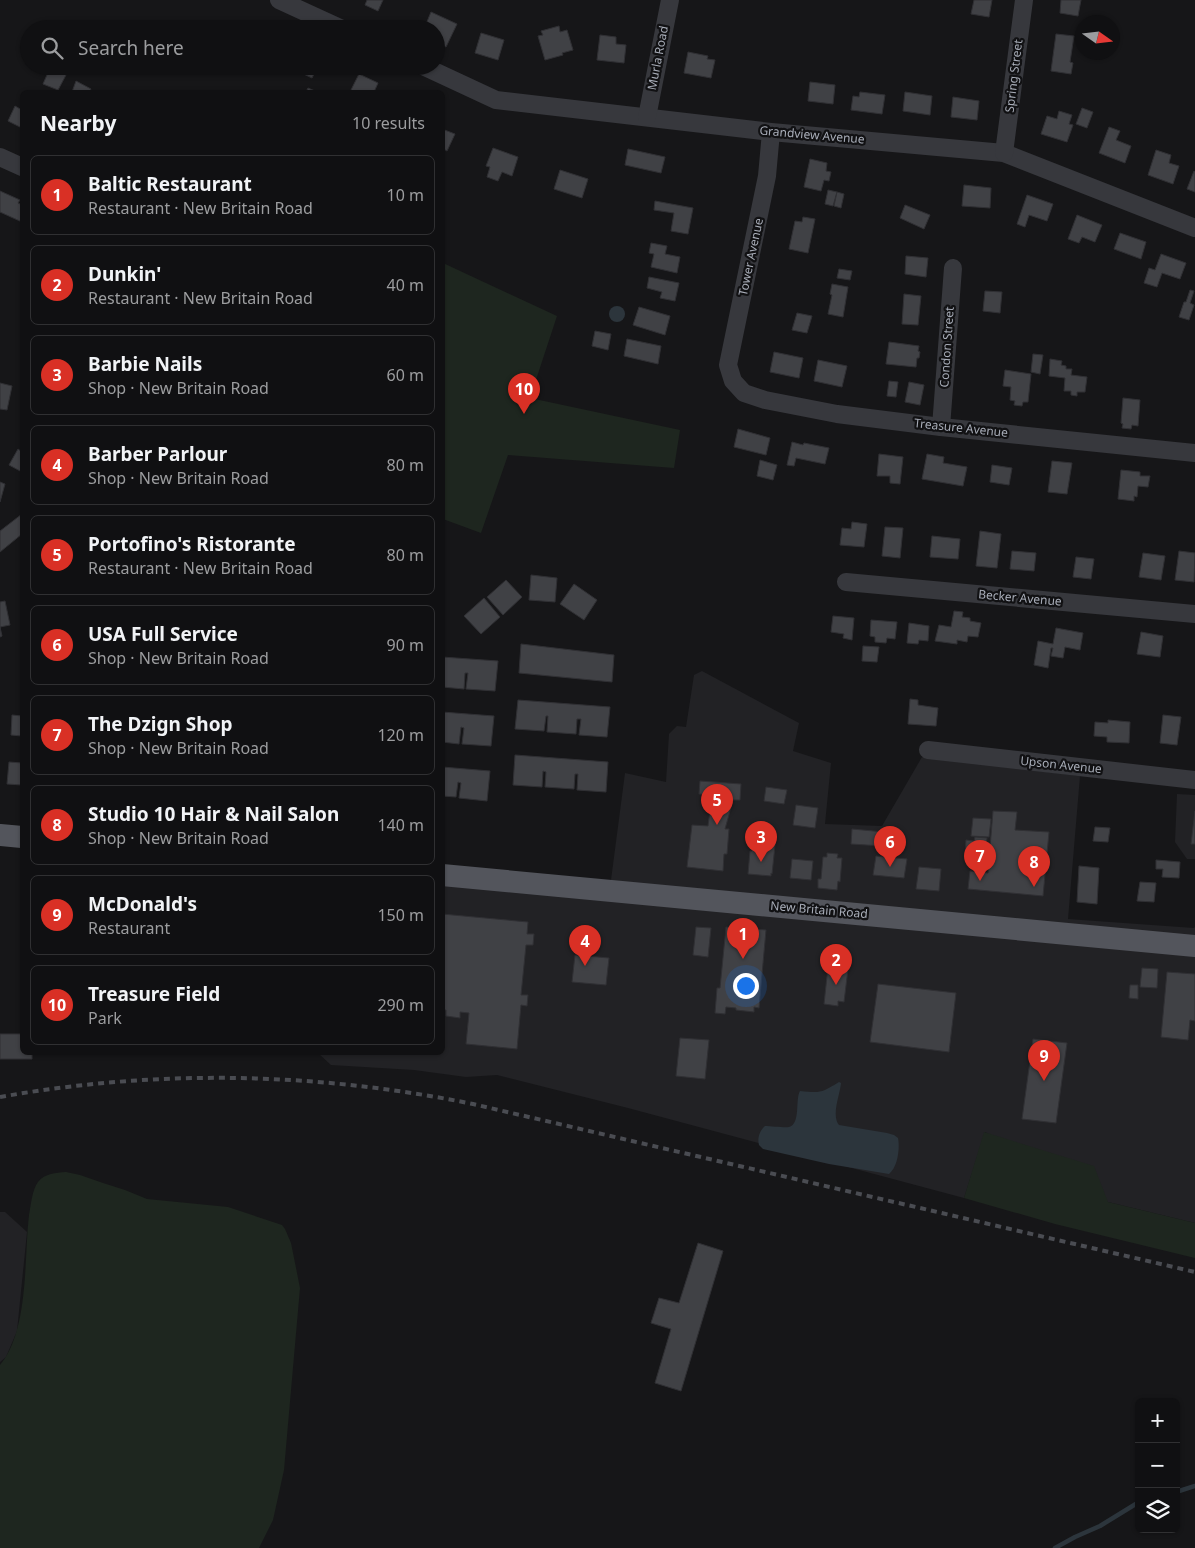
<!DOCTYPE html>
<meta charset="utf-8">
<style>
:root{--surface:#101012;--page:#1e1e20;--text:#f1f3f6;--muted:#9c9d9f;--line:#303032;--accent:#d93025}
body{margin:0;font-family:"Noto Sans",sans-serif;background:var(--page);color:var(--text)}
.controls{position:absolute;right:15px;bottom:15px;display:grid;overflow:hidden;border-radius:8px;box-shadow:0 1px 4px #0004}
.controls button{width:45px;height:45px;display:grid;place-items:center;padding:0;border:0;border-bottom:1px solid var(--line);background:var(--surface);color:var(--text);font:25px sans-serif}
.compass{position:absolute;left:1075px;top:15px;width:45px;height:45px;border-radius:50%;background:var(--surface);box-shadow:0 1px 4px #0004;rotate:104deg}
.you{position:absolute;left:745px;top:985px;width:18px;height:18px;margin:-12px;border:4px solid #fff;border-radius:50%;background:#1a73e8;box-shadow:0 0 0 8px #1a73e833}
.badge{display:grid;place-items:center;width:32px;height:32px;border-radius:50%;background:var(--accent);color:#fff;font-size:16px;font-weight:700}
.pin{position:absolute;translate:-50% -41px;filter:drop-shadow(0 1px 2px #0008)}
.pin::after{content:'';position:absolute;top:26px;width:18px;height:15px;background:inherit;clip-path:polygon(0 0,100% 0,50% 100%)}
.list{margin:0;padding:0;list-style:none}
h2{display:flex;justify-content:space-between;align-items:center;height:65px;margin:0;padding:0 20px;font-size:21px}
h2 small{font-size:16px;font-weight:400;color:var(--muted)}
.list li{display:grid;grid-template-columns:32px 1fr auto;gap:15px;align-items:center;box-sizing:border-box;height:80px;margin:0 10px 10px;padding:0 10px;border:1px solid var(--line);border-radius:8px}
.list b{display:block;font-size:19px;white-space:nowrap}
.list p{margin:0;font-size:16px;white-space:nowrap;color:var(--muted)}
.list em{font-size:16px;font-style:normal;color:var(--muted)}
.icon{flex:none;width:28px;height:28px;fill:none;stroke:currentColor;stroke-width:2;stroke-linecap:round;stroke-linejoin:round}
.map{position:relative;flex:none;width:1195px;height:1548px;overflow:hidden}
.search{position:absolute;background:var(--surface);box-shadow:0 1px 4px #0004;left:20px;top:20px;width:425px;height:55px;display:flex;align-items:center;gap:12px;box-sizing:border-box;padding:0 18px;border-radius:28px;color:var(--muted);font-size:19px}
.panel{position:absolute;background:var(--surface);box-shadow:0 1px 4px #0004;left:20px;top:90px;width:425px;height:965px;border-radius:8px}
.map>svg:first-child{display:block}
.built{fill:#222225}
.green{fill:#1e261f}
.water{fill:#2c353c}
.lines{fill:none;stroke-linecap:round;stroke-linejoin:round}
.stream{stroke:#2c353c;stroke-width:4.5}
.building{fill:#404145;stroke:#303034}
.minor{stroke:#37383d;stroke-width:18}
.major{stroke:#53555c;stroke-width:22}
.rail{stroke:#4a4c52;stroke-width:4;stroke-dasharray:6 5;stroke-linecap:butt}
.labels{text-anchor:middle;stroke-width:4.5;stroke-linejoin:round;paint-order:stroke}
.street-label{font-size:12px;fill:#a8adb8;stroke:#111113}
</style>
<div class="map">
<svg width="1195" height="1548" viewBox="0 0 1195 1548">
<rect width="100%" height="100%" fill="#161618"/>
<g class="built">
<polygon points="702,671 799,723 793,751 831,763 825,824 882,826 922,757 1080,776 1068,919 1194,928 1195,927 1195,1223 1108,1202 985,1132 964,1198 628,1108 497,1075 466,1077 414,1070 331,1065 318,1053 442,1052 443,883 611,880 625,773 666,782 669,734 677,726 686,727 694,675"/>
<polygon points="1177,794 1195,795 1195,859 1187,859 1175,842"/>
<polygon points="0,1212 5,1212 27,1232 17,1331 6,1357 0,1362"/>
</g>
<g class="green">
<polygon points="443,263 557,316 530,398 680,430 674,468 508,455 481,533 443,519"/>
<polygon points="984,1132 1094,1166 1108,1202 1195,1223 1195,1258 1055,1224 964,1198"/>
<path d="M66 1172 80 1175 103 1183 125 1190 147 1199 228 1207 282 1225 285 1229 291 1243 300 1288 284 1470 273 1520 259 1548H0V1365C29 1331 24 1258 29 1215 31 1205 32 1190 38 1182 45 1173 56 1173 66 1172Z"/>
</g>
<g class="water">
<circle cx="617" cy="314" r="8"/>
<path d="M839 1082 841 1083C840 1095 831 1115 839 1125L887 1133 894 1135 898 1138C900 1148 898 1167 889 1174L829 1164 763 1149 759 1145C757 1138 760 1130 765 1126 771 1126 786 1128 789 1127 801 1124 795 1099 800 1091 821 1093 821 1093 839 1082Z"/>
</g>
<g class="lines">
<g class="stream">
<polyline points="1176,1492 1195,1486"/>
<polyline points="1055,1548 1075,1537 1100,1526 1139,1502"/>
</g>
</g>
<g class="building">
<polygon points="367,0 383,0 378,11 365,5"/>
<polygon points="974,0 992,0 989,17 971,14"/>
<polygon points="1061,0 1081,0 1078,16 1060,13"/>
<polygon points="431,12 457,24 446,47 436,42 436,29 424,29"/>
<polygon points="559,26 560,32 567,30 573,50 562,53 563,55 545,60 538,36 543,35 541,31"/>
<polygon points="481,33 504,40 498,60 475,53"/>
<polygon points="1056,34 1074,36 1070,62 1073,63 1071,74 1051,71"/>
<polygon points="600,35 616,37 616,44 626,45 624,63 597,60"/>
<polygon points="688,52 708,56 707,59 715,60 711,78 684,73"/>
<polygon points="297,66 318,66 312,78 295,70"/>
<polygon points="50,68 66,75 58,90 43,84"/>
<polygon points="359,74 378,83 374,92 350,92"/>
<polygon points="76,81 91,89 89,92 72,92"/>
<polygon points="810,82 835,85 833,104 808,101"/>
<polygon points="308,88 315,91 314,92 306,92"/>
<polygon points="860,92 885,95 882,114 851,110 853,96 859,97"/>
<polygon points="905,92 932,96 930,115 903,111"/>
<polygon points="953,97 979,101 977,120 951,117"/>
<polygon points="15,106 22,110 22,128 8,121"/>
<polygon points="1082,108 1093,112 1087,128 1076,124"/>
<polygon points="1059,111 1072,115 1069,124 1073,125 1067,142 1041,134 1047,116 1057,119"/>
<polygon points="1109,127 1120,131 1116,140 1131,146 1125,163 1099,153"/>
<polygon points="442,129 455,134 447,151 442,148"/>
<polygon points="493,148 518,157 512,176 502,172 498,181 487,177 490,167 486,166"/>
<polygon points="628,149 665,157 661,173 625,165"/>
<polygon points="1156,150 1171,155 1169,163 1179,166 1173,184 1148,175"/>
<polygon points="810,159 827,163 826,171 831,172 829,181 824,180 821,191 804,187"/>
<polygon points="560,170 588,179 582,198 554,189"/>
<polygon points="1194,171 1195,172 1195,192 1187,189"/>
<polygon points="964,185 991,188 990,208 962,206"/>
<polygon points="828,190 837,192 833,206 825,204"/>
<polygon points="0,191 20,200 18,203 22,205 22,222 0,212"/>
<polygon points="837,192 844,194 841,208 834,206"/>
<polygon points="1027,195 1053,204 1047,221 1029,215 1025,227 1017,224"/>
<polygon points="655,201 693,208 688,234 671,231 674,213 654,210"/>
<polygon points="905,205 930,215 924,229 900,218"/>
<polygon points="1077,215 1102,225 1095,242 1082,237 1079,243 1068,239"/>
<polygon points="803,217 815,219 808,253 789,249 795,221 802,222"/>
<polygon points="1120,233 1146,242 1141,259 1114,249"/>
<polygon points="651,243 667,246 665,254 680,257 677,273 651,267 654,254 649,253"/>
<polygon points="1161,254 1186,263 1180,279 1162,273 1157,287 1144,283 1149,268 1155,270"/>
<polygon points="906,256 928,258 926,277 905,274"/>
<polygon points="839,269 852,271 850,280 837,278"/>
<polygon points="649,277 679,283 675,301 660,298 662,292 647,288"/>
<polygon points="832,284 848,287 843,317 828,314 832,295 830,294"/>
<polygon points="1190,290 1194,291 1190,303 1194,305 1189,320 1179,317 1184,302 1186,302"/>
<polygon points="985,291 1002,292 1000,313 983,311"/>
<polygon points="904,294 921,296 918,325 902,324"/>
<polygon points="639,307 670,316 665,335 633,325"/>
<polygon points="797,313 812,316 807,333 792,330"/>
<polygon points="595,331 611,334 608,350 592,346"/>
<polygon points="627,339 661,346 658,364 624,356"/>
<polygon points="889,342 919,346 918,351 920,352 919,358 917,358 916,367 886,364"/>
<polygon points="774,352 803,358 799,378 770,372"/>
<polygon points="1033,354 1043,355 1040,374 1031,372"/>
<polygon points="1050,359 1062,361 1061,365 1066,366 1066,369 1072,369 1071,375 1087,377 1085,392 1077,392 1077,396 1071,395 1071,391 1064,391 1065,378 1049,376"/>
<polygon points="818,360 847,366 842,387 814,381"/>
<polygon points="1005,370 1031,374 1028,402 1023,402 1022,406 1014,405 1015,401 1010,400 1011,387 1003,386"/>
<polygon points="889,381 898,382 896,397 887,396"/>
<polygon points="909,382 924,385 920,405 905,402"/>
<polygon points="0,383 12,386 7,410 0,409"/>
<polygon points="1123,398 1140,400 1138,426 1132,425 1131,429 1122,428 1123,424 1121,423"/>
<polygon points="738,429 770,438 766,455 734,447"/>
<polygon points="792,442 803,445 804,443 829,448 825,464 796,458 794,466 787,465"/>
<polygon points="18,449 22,452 22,472 9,465"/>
<polygon points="879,454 903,457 900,484 890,483 890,476 877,476"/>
<polygon points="927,454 944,457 943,463 967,467 963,486 922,479"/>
<polygon points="760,460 777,465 773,480 757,476"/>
<polygon points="1052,461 1072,463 1067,494 1048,492"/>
<polygon points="992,465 1012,468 1009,485 990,482"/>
<polygon points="1121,470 1140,472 1140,476 1150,476 1148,487 1138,486 1137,497 1134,496 1134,501 1118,499"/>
<polygon points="0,482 5,484 0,502"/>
<polygon points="22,514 22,534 0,552 0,531"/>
<polygon points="852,522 867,524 864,547 840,545 842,528 851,529"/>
<polygon points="885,527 903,528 900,558 882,556"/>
<polygon points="980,531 1001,534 997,568 976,566"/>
<polygon points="932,536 960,539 958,559 930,557"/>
<polygon points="1012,551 1036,553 1034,571 1010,569"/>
<polygon points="1179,551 1195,553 1194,582 1175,580"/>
<polygon points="1143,553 1165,556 1161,580 1139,577"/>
<polygon points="1076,557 1094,559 1091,579 1073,577"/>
<polygon points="531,575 557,578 555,602 529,600"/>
<polygon points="506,580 522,597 503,615 487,597"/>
<polygon points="574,584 597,600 584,620 560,604"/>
<polygon points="484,598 500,617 481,634 464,616"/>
<polygon points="5,601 10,625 0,627 2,636 0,637 0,602"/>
<polygon points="954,611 963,612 962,617 970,618 970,621 981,623 978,637 968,636 967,642 957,640 957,644 935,641 939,625 951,627"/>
<polygon points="833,616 854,618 852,640 843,638 844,634 831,632"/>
<polygon points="871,620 897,622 895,639 887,638 886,643 875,642 875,637 870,636"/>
<polygon points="909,623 929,626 928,641 919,640 918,644 907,643"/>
<polygon points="1056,628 1083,633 1080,650 1065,647 1063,658 1051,656 1053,648 1051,648 1048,668 1034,665 1038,641 1053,644"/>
<polygon points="1141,632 1163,636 1160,657 1137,654"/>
<polygon points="521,644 614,655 612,682 519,673"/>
<polygon points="863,646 879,647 877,662 862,661"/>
<polygon points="442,657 498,661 495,691 466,689 468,673 465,673 464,689 442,687"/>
<polygon points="910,699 918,700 918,705 938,708 936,726 908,724"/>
<polygon points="518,700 610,707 607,737 579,735 581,719 577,719 576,734 547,732 548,716 546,716 544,731 515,729"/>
<polygon points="442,712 494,716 491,746 462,744 464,728 461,727 459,744 442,742"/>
<polygon points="12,715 22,716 22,736 11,735"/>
<polygon points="1163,715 1181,717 1177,745 1160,743"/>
<polygon points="1108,720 1130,722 1129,743 1107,742 1107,737 1094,736 1095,722 1108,723"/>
<polygon points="515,755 608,762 606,792 577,790 578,774 575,774 574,789 545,787 546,772 543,771 542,787 513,785"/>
<polygon points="9,762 22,763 22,785 7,784"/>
<polygon points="442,767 490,771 487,801 459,798 461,783 458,782 456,797 442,796"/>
<polygon points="700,781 741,784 740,800 733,800 725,829 729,829 727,854 724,854 723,871 687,867 692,825 708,826 712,795 699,794"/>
<polygon points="766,787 787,790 784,804 764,801"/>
<polygon points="796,805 818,808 815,828 793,825"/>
<polygon points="993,811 1017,812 1015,830 1049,832 1043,896 968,889 970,871 988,873"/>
<polygon points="1195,811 1195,844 1191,844"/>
<polygon points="973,818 991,819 989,837 971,836"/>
<polygon points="1095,827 1110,828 1108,842 1093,841"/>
<polygon points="755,829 766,830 766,835 776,836 772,874 771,873 771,876 748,874 750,851 752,851 752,845 754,845"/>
<polygon points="852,829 884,832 883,846 851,844"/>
<polygon points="975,837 987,838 985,856 965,855 966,840 974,841"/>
<polygon points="827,853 838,854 837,858 842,858 840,882 838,881 837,890 818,888 818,879 821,879 823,857 827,857"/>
<polygon points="876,856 907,859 904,878 873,875"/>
<polygon points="792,859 813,861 811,880 790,878"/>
<polygon points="1156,860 1180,862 1179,878 1162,877 1163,869 1156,869"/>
<polygon points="1079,866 1099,868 1097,904 1077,902"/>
<polygon points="919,867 941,869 939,891 916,889"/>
<polygon points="1140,882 1156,883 1154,902 1137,901"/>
<polygon points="442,914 528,922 527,934 534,934 533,945 526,945 521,995 528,995 527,1006 521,1005 517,1049 466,1044 469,1013 460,1012 460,1018 446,1016 446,1010 442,1010"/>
<polygon points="696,927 711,928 708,957 693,955"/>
<polygon points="726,927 766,930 759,1008 754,1007 754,1012 736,1010 736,1008 726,1007 725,1014 715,1013 717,988 720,988"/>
<polygon points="575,955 609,958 606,985 572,982"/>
<polygon points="828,967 848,969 844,1002 838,1001 838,1006 824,1004"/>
<polygon points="1142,968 1158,969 1157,988 1140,987"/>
<polygon points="1167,972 1195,974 1195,1021 1190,1020 1188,1040 1161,1037"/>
<polygon points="878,984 956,993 949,1052 870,1042"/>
<polygon points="1130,985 1138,985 1138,999 1129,998"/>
<polygon points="0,1034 22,1034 22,1052 32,1052 32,1059 0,1059"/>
<polygon points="680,1038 709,1040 705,1079 676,1076"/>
<polygon points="1033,1039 1067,1043 1056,1123 1022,1119"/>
<polygon points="698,1243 723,1251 681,1391 655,1383 671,1329 651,1323 659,1298 679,1303"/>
</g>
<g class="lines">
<g class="minor">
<polyline points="279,0 342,29"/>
<polyline points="423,66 496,100 771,132 1004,153 1195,228"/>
<polyline points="647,117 670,0"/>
<polyline points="771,132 767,176 728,365 733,381 744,393 765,400 837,414 941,427 1195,453"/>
<polyline points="1004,153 1024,0"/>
<polyline points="0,157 22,167"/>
<polyline points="941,427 953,268"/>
<polyline points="846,582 1195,614"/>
<polyline points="928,750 1195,780"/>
</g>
<g class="major">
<polyline points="0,835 22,837"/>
<polyline points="442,875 1195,946"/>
</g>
<path class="rail" d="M0 1097C157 1069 316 1072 473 1104L1195 1272"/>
</g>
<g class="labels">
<g class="street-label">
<text transform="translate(658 58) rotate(-79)" y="4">Murla Road</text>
<text transform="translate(1014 76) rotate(-83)" y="4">Spring Street</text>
<text transform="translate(812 135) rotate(5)" y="4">Grandview Avenue</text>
<text transform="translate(751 257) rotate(-78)" y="4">Tower Avenue</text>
<text transform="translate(947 347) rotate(-86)" y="4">Condon Street</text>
<text transform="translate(961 428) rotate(6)" y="4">Treasure Avenue</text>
<text transform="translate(1020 598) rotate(5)" y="4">Becker Avenue</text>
<text transform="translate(1061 765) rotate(6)" y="4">Upson Avenue</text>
<text transform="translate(819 910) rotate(5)" y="4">New Britain Road</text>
</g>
</g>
</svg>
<div class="controls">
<button>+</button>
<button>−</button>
<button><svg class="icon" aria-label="layers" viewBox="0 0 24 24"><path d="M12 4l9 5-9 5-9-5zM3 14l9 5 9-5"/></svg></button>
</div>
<svg class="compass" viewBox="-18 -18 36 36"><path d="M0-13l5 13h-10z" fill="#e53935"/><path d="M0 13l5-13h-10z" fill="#9c9d9f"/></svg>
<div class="you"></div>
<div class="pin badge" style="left:743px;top:959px">1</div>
<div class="pin badge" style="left:836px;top:985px">2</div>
<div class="pin badge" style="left:761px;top:862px">3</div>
<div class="pin badge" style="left:585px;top:966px">4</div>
<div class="pin badge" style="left:717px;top:825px">5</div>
<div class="pin badge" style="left:890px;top:867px">6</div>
<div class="pin badge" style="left:980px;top:881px">7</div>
<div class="pin badge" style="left:1034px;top:887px">8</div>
<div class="pin badge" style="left:1044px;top:1081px">9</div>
<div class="pin badge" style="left:524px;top:414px">10</div>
<div class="search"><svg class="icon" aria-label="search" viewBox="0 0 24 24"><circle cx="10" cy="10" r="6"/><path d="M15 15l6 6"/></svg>Search here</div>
<section class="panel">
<h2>Nearby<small>10 results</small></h2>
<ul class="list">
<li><span class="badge">1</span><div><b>Baltic Restaurant</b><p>Restaurant · New Britain Road</p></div><em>10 m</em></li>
<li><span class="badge">2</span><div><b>Dunkin'</b><p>Restaurant · New Britain Road</p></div><em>40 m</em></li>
<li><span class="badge">3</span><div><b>Barbie Nails</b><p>Shop · New Britain Road</p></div><em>60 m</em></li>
<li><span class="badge">4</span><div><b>Barber Parlour</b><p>Shop · New Britain Road</p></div><em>80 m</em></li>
<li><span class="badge">5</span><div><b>Portofino's Ristorante</b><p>Restaurant · New Britain Road</p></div><em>80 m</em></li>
<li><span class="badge">6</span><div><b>USA Full Service</b><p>Shop · New Britain Road</p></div><em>90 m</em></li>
<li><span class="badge">7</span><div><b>The Dzign Shop</b><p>Shop · New Britain Road</p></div><em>120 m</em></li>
<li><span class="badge">8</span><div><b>Studio 10 Hair &amp; Nail Salon</b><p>Shop · New Britain Road</p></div><em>140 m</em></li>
<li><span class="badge">9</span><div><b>McDonald's</b><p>Restaurant</p></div><em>150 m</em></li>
<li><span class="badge">10</span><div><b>Treasure Field</b><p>Park</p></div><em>290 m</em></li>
</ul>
</section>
</div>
